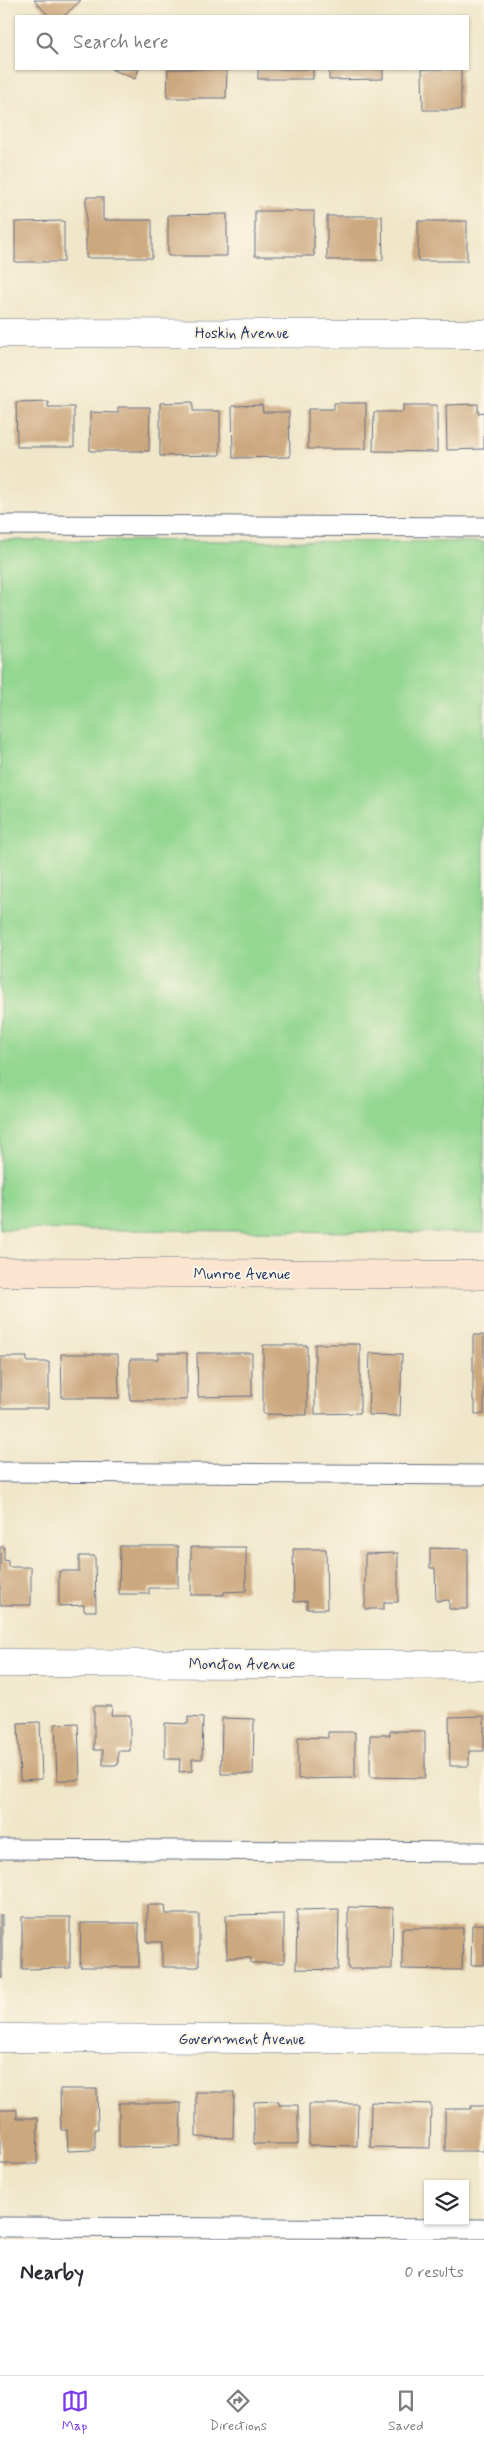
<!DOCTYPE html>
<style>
:root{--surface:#fff;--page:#f2f2f3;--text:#2b2b33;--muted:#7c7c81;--line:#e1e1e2;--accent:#7c3aed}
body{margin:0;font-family:Mynerve,sans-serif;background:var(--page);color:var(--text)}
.controls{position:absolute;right:15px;bottom:15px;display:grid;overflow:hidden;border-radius:0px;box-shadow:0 1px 4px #0004}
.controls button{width:45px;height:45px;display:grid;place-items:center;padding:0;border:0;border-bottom:1px solid var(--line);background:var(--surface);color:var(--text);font:25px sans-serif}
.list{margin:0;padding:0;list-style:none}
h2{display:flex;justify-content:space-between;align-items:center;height:65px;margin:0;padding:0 20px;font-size:21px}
h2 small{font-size:16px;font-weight:400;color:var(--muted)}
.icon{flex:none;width:28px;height:28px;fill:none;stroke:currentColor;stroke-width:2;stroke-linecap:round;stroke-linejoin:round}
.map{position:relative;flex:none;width:484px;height:2240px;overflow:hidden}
.search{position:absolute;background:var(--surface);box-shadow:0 1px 4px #0004;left:15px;right:15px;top:15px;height:55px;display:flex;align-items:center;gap:12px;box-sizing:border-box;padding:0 18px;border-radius:0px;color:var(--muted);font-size:19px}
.sheet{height:135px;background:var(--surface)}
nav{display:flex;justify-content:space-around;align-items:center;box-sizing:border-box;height:70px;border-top:1px solid var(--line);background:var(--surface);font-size:14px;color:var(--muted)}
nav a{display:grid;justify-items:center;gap:2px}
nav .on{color:var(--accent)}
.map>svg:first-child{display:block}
.green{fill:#93d790;stroke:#578377}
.building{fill:#cca87f}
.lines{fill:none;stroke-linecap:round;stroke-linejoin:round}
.lane-casing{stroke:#666f84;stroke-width:21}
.street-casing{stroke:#666f84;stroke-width:29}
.secondary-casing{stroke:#666f84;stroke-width:29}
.lane{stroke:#fff;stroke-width:19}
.street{stroke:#fff;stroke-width:28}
.secondary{stroke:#fce5d0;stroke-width:28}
.labels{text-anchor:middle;stroke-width:4;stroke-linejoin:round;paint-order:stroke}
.street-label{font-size:15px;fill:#1b2f5e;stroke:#fcf5e5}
</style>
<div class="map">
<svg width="484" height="2240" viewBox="0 0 484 2240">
<rect width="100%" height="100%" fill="#fcf5e5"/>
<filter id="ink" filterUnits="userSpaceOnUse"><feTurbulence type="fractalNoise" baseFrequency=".02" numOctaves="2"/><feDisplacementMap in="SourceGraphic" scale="10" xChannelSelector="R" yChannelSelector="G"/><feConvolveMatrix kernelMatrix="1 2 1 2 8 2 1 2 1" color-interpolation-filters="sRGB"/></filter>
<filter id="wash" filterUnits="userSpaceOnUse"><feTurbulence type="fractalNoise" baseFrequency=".0096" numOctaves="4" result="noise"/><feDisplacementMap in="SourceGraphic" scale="20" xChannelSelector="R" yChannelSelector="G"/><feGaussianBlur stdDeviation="1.12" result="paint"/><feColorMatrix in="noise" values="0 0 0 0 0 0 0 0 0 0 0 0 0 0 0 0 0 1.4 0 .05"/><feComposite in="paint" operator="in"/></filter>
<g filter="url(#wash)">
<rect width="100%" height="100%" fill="#f0e7ca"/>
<polygon class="green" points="0,540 484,542 484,1233 0,1229"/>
<g id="blocks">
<g class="building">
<polygon points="34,0 81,0 64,16 49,16"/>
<polygon points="111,69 139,69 135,79"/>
<polygon points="168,69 227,69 226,98 167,98"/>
<rect x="258" y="69" width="55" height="10"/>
<polygon points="329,69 383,69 383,79 329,80"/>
<polygon points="422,69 461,69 461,110 423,110"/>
<polygon points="86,197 103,197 103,220 152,220 152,258 86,258"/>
<rect x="255" y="211" width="59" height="45"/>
<polygon points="227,214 227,256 168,256 168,215"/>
<polygon points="327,216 382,216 383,260 327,260"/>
<polygon points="64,221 64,262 15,262 15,222"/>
<rect x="418" y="221" width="49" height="40"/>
<polygon points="48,401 48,407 74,407 74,447 17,447 16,402"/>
<polygon points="193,402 193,411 220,411 220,455 160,456 160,403"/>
<polygon points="334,403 366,403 366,449 308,449 308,409 334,409"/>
<polygon points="478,404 478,413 484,412 484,449 447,450 446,405"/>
<polygon points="262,405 263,412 289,412 290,457 233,458 232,406"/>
<polygon points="403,405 437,405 437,452 373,451 374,412 403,412"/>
<polygon points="118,407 150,407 149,451 90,451 90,412 118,413"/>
<polygon points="473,1335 484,1335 484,1414 475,1414 475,1401 473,1401"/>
<polygon points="315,1344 360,1344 360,1413 315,1414"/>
<polygon points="263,1345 307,1345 307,1415 263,1414"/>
<polygon points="158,1353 187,1353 187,1400 130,1400 130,1359 158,1359"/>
<polygon points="197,1353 252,1353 252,1396 198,1397"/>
<polygon points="370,1353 402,1354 400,1416 368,1415"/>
<polygon points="61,1354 118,1354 119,1398 62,1398"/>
<polygon points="0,1357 27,1357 27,1362 49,1362 49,1408 0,1408"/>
<polygon points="120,1546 178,1546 178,1588 149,1588 149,1594 119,1594"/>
<polygon points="0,1547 4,1547 4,1560 8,1561 8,1567 31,1567 31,1605 0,1605"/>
<polygon points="191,1547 246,1547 246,1591 224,1592 224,1595 191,1595"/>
<polygon points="430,1548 468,1549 468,1609 449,1609 449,1600 436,1601 435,1568 430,1568"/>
<polygon points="293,1549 326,1549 327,1609 307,1609 307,1601 294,1602"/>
<polygon points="398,1553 398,1602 384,1602 384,1609 365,1609 365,1554"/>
<polygon points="79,1556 95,1556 96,1611 84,1611 84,1605 59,1606 59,1571 79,1571"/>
<polygon points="94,1706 112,1706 111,1715 130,1715 130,1751 118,1751 118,1765 103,1765 103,1750 94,1750"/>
<polygon points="484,1716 484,1751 469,1751 469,1766 450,1766 449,1717"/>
<polygon points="188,1717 203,1718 202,1759 192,1759 192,1771 179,1772 180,1759 165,1759 165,1723 188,1724"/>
<polygon points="222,1718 254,1719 253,1774 221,1774"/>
<polygon points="40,1722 42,1779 20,1780 18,1723"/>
<polygon points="78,1723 80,1780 57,1780 55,1724"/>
<polygon points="390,1731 425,1731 425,1778 370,1777 370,1735 390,1735"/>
<polygon points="328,1732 355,1732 355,1778 298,1779 298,1737 328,1738"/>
<polygon points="147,1905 165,1905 166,1914 199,1914 199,1967 162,1967 162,1942 147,1942"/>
<polygon points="348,1907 393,1908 392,1969 348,1969"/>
<polygon points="339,1909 338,1970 296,1969 297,1910"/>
<polygon points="284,1914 284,1963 251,1963 251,1958 227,1958 226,1915"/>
<rect x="0" y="1915" width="2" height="63"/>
<polygon points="22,1917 70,1917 70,1968 22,1969"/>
<polygon points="81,1923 139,1923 139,1967 80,1967"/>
<polygon points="484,1924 484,1965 471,1965 472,1925"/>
<polygon points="402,1928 463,1928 462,1970 402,1969"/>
<polygon points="60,2089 97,2089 98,2129 95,2129 95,2150 68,2151 67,2130 61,2130"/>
<polygon points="196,2092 234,2092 233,2138 196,2137"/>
<polygon points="279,2101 279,2105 298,2105 298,2144 254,2144 254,2102"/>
<polygon points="371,2102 431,2104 430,2148 370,2147"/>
<polygon points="119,2103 181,2103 180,2146 119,2147"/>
<polygon points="309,2104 358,2104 357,2146 309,2145"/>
<polygon points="471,2106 484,2106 484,2151 445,2151 445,2109 471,2109"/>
<polygon points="0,2110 17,2110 17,2118 38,2118 37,2164 0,2164"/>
</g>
</g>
</g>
<g filter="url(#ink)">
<use href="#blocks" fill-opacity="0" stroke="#666f84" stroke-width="1"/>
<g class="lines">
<defs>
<g id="lane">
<polyline points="0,525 484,527"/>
<polyline points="0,1472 484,1475"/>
<polyline points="0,1849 484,1852"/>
<polyline points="0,2227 484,2229"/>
</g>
<g id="street">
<polyline points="0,333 484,334"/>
<polyline points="0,1663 484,1665"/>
<polyline points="0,2038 484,2040"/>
</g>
<polyline id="secondary" points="0,1272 484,1275"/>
</defs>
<use href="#lane" class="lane-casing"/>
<use href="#street" class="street-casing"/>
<use href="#secondary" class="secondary-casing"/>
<use href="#lane" class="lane"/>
<use href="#street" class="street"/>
<use href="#secondary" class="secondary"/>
</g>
</g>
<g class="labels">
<g class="street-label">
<text x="242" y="338">Hoskin Avenue</text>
<text x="242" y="1279">Munroe Avenue</text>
<text x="242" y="1669">Moncton Avenue</text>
<text x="242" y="2044">Government Avenue</text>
</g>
</g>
</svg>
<div class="controls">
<button><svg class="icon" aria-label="layers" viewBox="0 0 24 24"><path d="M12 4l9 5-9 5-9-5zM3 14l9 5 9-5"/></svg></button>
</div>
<div class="search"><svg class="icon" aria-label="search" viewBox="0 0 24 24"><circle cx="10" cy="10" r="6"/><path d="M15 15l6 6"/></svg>Search here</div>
</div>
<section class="sheet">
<h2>Nearby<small>0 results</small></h2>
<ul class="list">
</ul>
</section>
<nav>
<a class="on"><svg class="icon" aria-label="map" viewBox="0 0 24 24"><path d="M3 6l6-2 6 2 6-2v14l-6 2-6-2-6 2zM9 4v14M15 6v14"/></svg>Map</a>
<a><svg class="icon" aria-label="directions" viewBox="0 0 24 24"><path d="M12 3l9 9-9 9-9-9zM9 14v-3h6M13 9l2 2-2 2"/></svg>Directions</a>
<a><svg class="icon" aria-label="saved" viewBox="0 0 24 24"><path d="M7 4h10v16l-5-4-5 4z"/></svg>Saved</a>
</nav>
